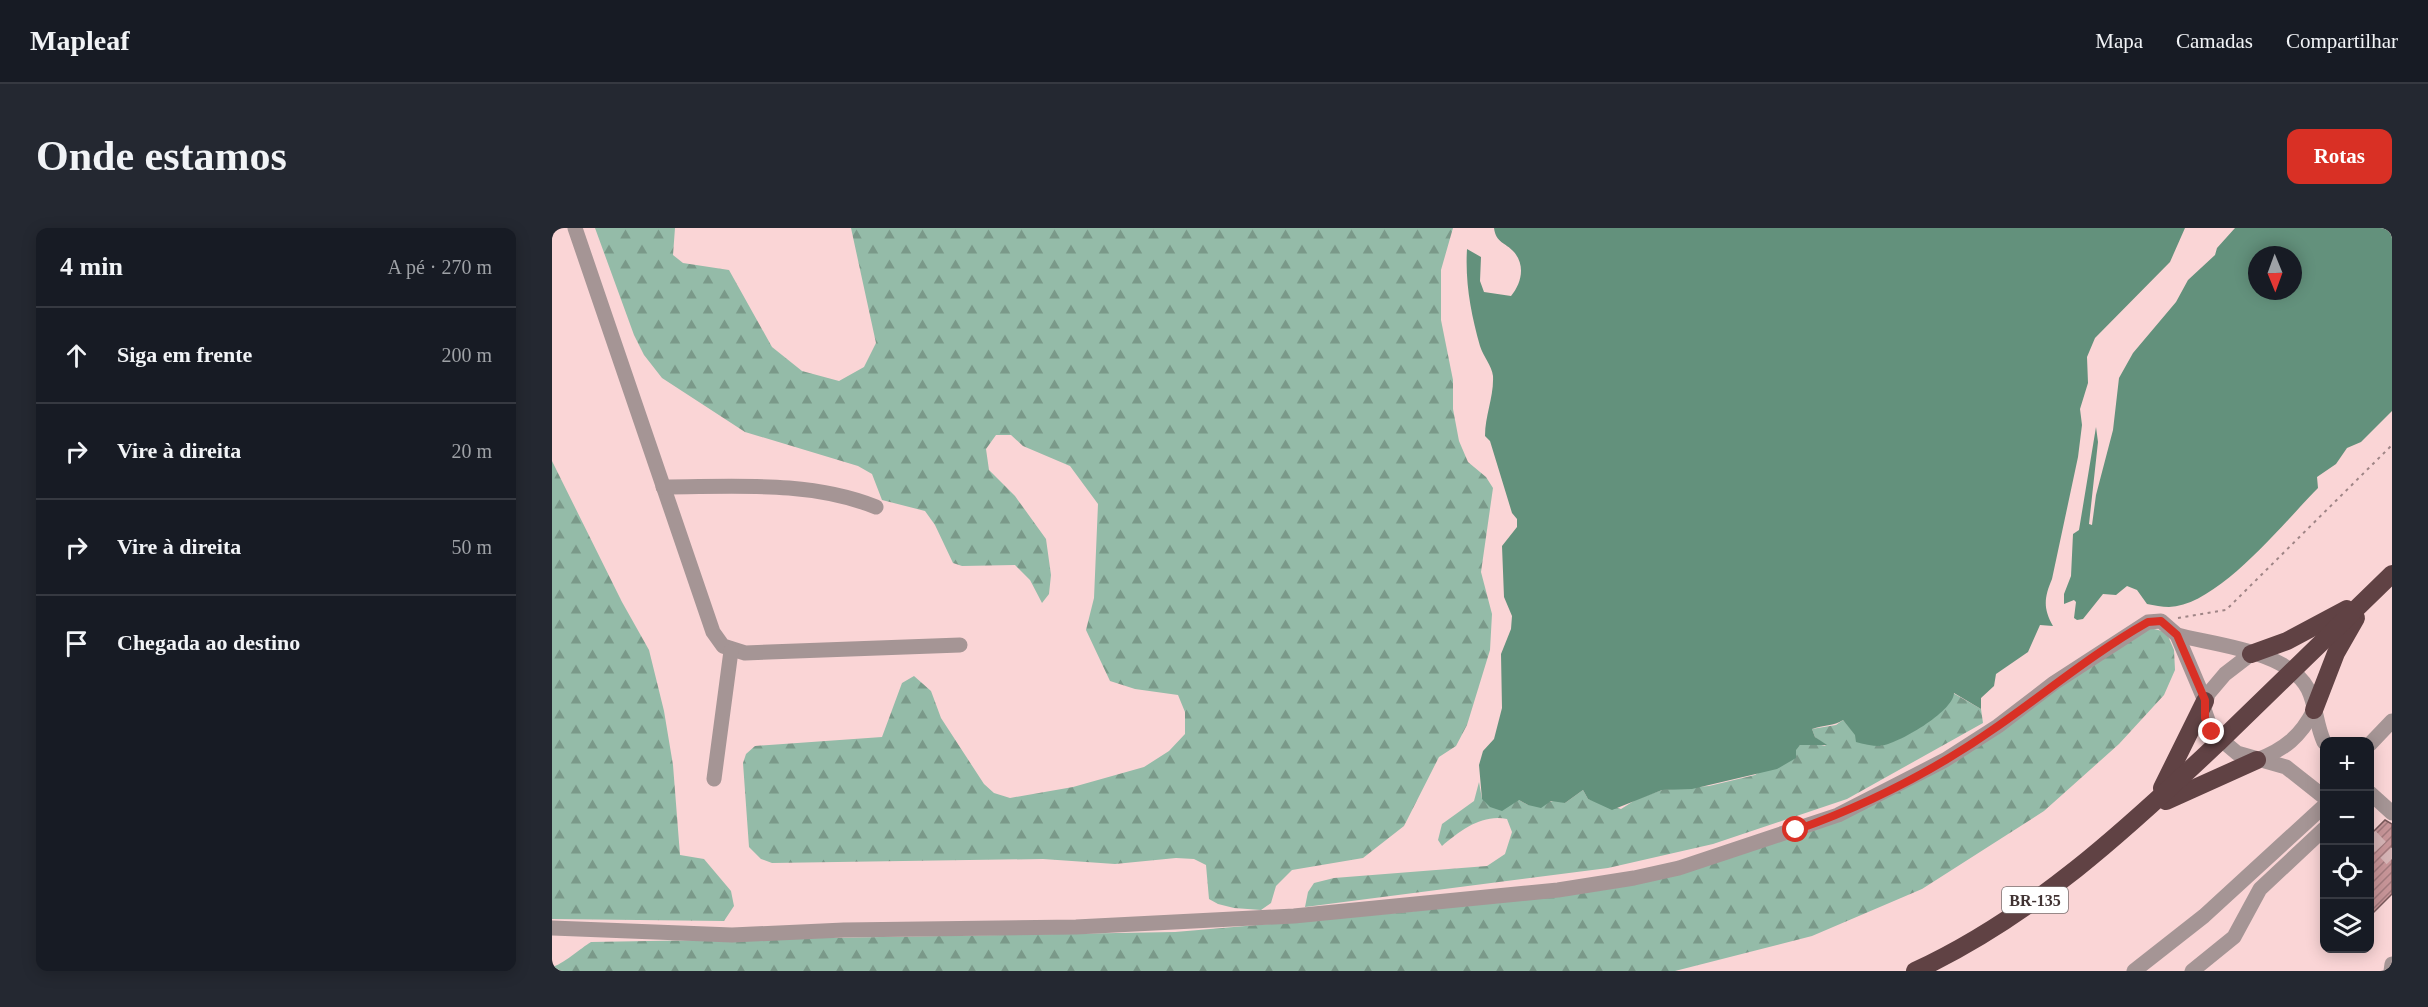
<!DOCTYPE html>
<html lang="pt">
<meta charset="utf-8">
<style>
:root{--surface:#171b24;--page:#242831;--text:#f1f3f6;--muted:#9ea1a6;--line:#363941;--accent:#d93025}
body{margin:0;font-family:"Times New Roman",serif;background:var(--page);color:var(--text)}
.controls{position:absolute;right:18px;bottom:18px;display:grid;overflow:hidden;border-radius:12px;box-shadow:0 3px 15px #0003}
.controls button{width:54px;height:54px;display:grid;place-items:center;padding:0;border:0;border-bottom:2px solid var(--line);background:var(--surface);color:var(--text);font:30px sans-serif}
.compass{position:absolute;left:1696px;top:18px;width:54px;height:54px;border-radius:50%;background:var(--surface);box-shadow:0 3px 15px #0003;rotate:179deg}
.stop{position:absolute;width:18px;height:18px;margin:-14px;border:4px solid #d93025;border-radius:50%;background:#fff}
.stop.end{background:#d93025;border-color:#fff;box-shadow:0 2px 6px #0008}
.list{margin:0;padding:0;list-style:none}
h2{display:flex;justify-content:space-between;align-items:center;height:78px;margin:0;padding:0 24px;font-size:26px}
h2 small{font-size:20px;font-weight:400;color:var(--muted)}
.list li{display:grid;grid-template-columns:39px 1fr auto;gap:18px;align-items:center;box-sizing:border-box;height:96px;padding:0 24px;border-top:2px solid var(--line)}
.list b{display:block;font-size:22px;white-space:nowrap}
.list em{font-size:20px;font-style:normal;color:var(--muted)}
.icon{flex:none;width:33px;height:33px;fill:none;stroke:currentColor;stroke-width:2;stroke-linecap:round;stroke-linejoin:round}
.map{position:relative;flex:none;width:1840px;height:743px;overflow:hidden;border-radius:12px}
header{display:flex;align-items:center;gap:36px;box-sizing:border-box;height:84px;padding:0 30px;background:var(--surface);border-bottom:2px solid var(--line)}
header strong{font-size:28px}
nav{display:flex;gap:33px;margin-inline-start:auto;font-size:21px}
.intro{display:flex;align-items:center;justify-content:space-between;box-sizing:border-box;height:144px;padding:0 36px}
h1{margin:0;font-size:42px}
.button{padding:15px 27px;border-radius:12px;background:var(--accent);color:#fff;font-size:21px;font-weight:700}
main{display:flex;gap:36px;padding:0 36px}
aside{flex:1;background:var(--surface);border-radius:12px;box-shadow:0 3px 15px #0003}
.map>svg:first-child{display:block}
.forest{fill:url(#forest-firs)}
.water{fill:#63917c;fill-rule:evenodd}
.building{fill:url(#building-hatch);stroke:#775759;stroke-width:1.5}
.lines{fill:none;stroke-linecap:round;stroke-linejoin:round}
.minor-tunnel{stroke:#d5b4b5;stroke-width:15;stroke-dasharray:15 8;stroke-linecap:butt}
.path{stroke:#9f8586;stroke-width:2;stroke-dasharray:3 4.5;stroke-linecap:butt}
.minor{stroke:#a59595;stroke-width:15}
.highway{stroke:#604244;stroke-width:18}
.route{stroke:#d93025;stroke-width:8}
.labels{text-anchor:middle;stroke-width:4.5;stroke-linejoin:round;paint-order:stroke}
.shield{fill:#fff;stroke:#797070;stroke-width:1.5}
.shield-label{font-size:16px;font-weight:bold;fill:#403232}
</style>
<header>
<strong>Mapleaf</strong>
<nav><a>Mapa</a><a>Camadas</a><a>Compartilhar</a></nav>
</header>
<div class="intro"><h1>Onde estamos</h1><a class="button">Rotas</a></div>
<main>
<aside>
<h2>4 min<small>A pé · 270 m</small></h2>
<ul class="list">
<li><svg class="icon" aria-label="ahead" viewBox="0 0 24 24"><path d="M12 20V5M6 11l6-6 6 6"/></svg><div><b>Siga em frente</b></div><em>200 m</em></li>
<li><svg class="icon" aria-label="right" viewBox="0 0 24 24"><path d="M7 20v-9h11M14 6l5 5-5 5"/></svg><div><b>Vire à direita</b></div><em>20 m</em></li>
<li><svg class="icon" aria-label="right" viewBox="0 0 24 24"><path d="M7 20v-9h11M14 6l5 5-5 5"/></svg><div><b>Vire à direita</b></div><em>50 m</em></li>
<li><svg class="icon" aria-label="arrive" viewBox="0 0 24 24"><path d="M6 21V4h12l-3 4 3 4H6"/></svg><div><b>Chegada ao destino</b></div></li>
</ul>
</aside>
<div class="map">
<svg width="1840" height="743" viewBox="0 0 1840 743">
<defs>
<pattern id="forest-firs" width="22" height="20" patternUnits="userSpaceOnUse" patternTransform="scale(1.5)"><rect width="22" height="20" fill="#94bba8"/><path d="M5 1l3.5 6h-7zM16 11l3.5 6h-7z" fill="#7a9989"/></pattern>
<pattern id="building-hatch" width="6" height="6" patternUnits="userSpaceOnUse" patternTransform="scale(1.5)"><rect width="6" height="6" fill="#c79598"/><path d="M-1 1l2-2M0 6l6-6M5 7l2-2" fill="none" stroke="#a37a7d"/></pattern>
</defs>
<rect width="100%" height="100%" fill="#fad5d6"/>
<g class="forest">
<polygon points="43,0 123,0 121,27 131,35 177,42 220,119 250,143 287,153 312,139 324,115 299,0 901,0 889,42 889,92 901,152 901,181 907,213 916,234 934,249 941,260 929,344 940,386 938,422 915,497 904,518 887,529 852,598 811,630 740,642 724,658 719,675 709,682 682,680 666,676 657,671 654,637 642,631 624,630 563,636 491,631 220,635 209,631 197,619 191,535 194,526 203,518 330,509 350,455 362,448 379,463 389,490 432,556 442,565 458,570 521,559 592,539 617,523 633,506 633,484 626,467 583,461 558,453 534,402 542,370 546,276 518,238 471,218 459,207 444,207 434,221 437,242 463,268 494,311 499,347 497,366 490,375 478,352 463,337 410,338 401,335 383,297 373,283 330,272 320,246 306,238 193,204 110,150 92,127 82,107"/>
<polygon points="0,233 70,374 97,422 112,483 121,537 128,627 152,631 179,663 182,678 172,693 0,691"/>
<path d="M1594 399 1610 403 1616 408 1622 422 1623 442 1612 467 1567 516 1492 583 1370 661 1260 708 1123 743H0V739C10 737 29 720 39 714L623 704 855 684 1088 654 1317 579Z"/>
<path d="M1401 465 1429 481 1431 495 1295 571 1161 616 1056 640 753 679 756 664 762 655 782 650 935 638 953 626 960 604 955 591C930 586 909 602 890 618L886 612 890 596 922 573 927 554 930 571 967 572 976 577 1008 572 1013 575 1031 562 1036 571 1069 581 1085 571 1110 562 1157 558 1203 547 1248 517 1259 515 1274 518 1263 509 1260 501 1284 497 1291 492 1304 507 1328 518C1361 507 1381 493 1401 465Z"/>
</g>
<g class="water">
<path d="M942 0H1633L1618 34 1543 110 1535 129 1536 155 1528 181 1530 197 1526 229 1500 351C1492 370 1491 380 1501 398L1488 397 1476 424 1444 446 1442 458 1429 470V481L1402 465C1401 484 1346 516 1328 518 1320 518 1311 516 1304 514L1303 507 1291 492C1282 498 1271 497 1260 501L1263 509 1275 517H1248L1244 522V530L1225 541 1140 561 1110 562 1060 582 1036 571 1031 562 1013 575 999 573 989 580 976 577 967 572 950 583 938 579 930 571 927 537 931 523 942 511 950 480 949 426 959 401 960 388 952 369 950 318 965 299V291L960 285 938 213 933 208C933 187 942 169 941 148 940 138 931 128 928 118 919 86 913 55 915 21L929 29 928 53 932 64 959 68C969 56 974 38 962 24 953 14 944 15 942 0Z"/>
<path d="M1683 0H1840V183L1809 214 1795 220 1784 236 1765 249 1766 260C1733 293 1666 378 1617 379 1610 379 1602 377 1595 376L1585 362 1575 358 1564 367 1551 366 1531 391 1525 392 1522 390 1524 374 1522 372 1512 376V366L1519 348 1521 306 1527 302 1544 199 1546 214 1537 296 1540 297 1544 267 1561 202 1567 150 1581 125 1624 74 1636 52 1663 27 1665 20ZM1705 27H1741V63H1705Z"/>
</g>
<polygon class="building" points="1833,592 1840,596 1840,666 1818,688 1818,607"/>
<g class="lines">
<polyline class="minor-tunnel" points="1818,608 1840,631"/>
<polyline class="path" points="1626,390 1674,382 1840,217"/>
<g class="minor">
<polyline points="23,0 161,404 171,418 193,425 408,417"/>
<path d="M111 259C181 259 257 252 324 279"/>
<path d="M1625 407C1664 417 1736 423 1756 461 1764 477 1764 497 1772 514"/>
<polyline points="1699,426 1673,446 1656,466 1652,481 1660,504 1685,525 1734,539 1772,569"/>
<polyline points="1818,516 1840,493"/>
<path d="M1705 532C1732 522 1749 508 1762 482"/>
<polyline points="162,551 179,423"/>
<polyline points="1818,565 1840,585"/>
<polyline points="0,700 180,707 292,702 524,699 742,688 1006,662 1082,650 1127,640 1286,587 1393,532 1446,498 1502,455 1596,394 1609,393 1625,407 1653,473"/>
<polyline points="1582,743 1652,688 1772,578"/>
<polyline points="1640,743 1682,709 1708,661 1772,601"/>
<polyline points="1839,743 1840,736"/>
</g>
<g class="highway">
<polyline points="1699,426 1735,413 1795,381"/>
<polyline points="1762,482 1784,425 1804,390"/>
<polyline points="1610,560 1653,473"/>
<polyline points="1614,573 1705,532"/>
<path d="M1363 743C1480 689 1575 601 1667 514 1725 458 1783 402 1840 346"/>
</g>
</g>
<g class="lines">
<path class="route" d="M1244 602C1315 577 1385 541 1446 498 1496 463 1543 424 1596 394L1609 393 1625 407 1653 472V490L1660 504"/>
</g>
<g class="labels">
<rect class="shield" x="1450" y="659" width="66" height="26" rx="4.5"/>
<g class="shield-label">
<text x="1483" y="678">BR-135</text>
</g>
</g>
</svg>
<div class="controls">
<button>+</button>
<button>−</button>
<button><svg class="icon" aria-label="locate" viewBox="0 0 24 24"><circle cx="12" cy="12" r="6"/><path d="M12 2v4M12 18v4M2 12h4M18 12h4"/></svg></button>
<button><svg class="icon" aria-label="layers" viewBox="0 0 24 24"><path d="M12 4l9 5-9 5-9-5zM3 14l9 5 9-5"/></svg></button>
</div>
<svg class="compass" viewBox="-18 -18 36 36"><path d="M0-13l5 13h-10z" fill="#e53935"/><path d="M0 13l5-13h-10z" fill="#9ea1a6"/></svg>
<div class="stop" style="left:1244px;top:602px"></div>
<div class="stop end" style="left:1660px;top:504px"></div>
</div>
</main>
